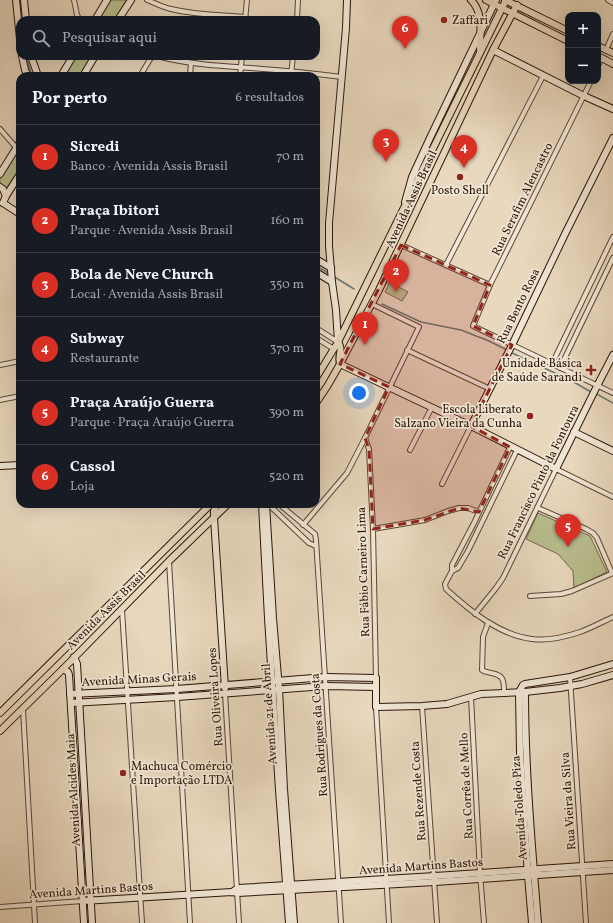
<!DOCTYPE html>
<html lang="pt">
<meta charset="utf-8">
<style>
:root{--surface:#171b24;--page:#242831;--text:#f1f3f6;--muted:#9ea1a6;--line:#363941;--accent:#d93025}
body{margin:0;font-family:Vollkorn,serif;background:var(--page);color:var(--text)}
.controls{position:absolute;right:12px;top:12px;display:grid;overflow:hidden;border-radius:8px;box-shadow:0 4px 16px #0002}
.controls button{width:36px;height:36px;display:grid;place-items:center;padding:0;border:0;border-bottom:1px solid var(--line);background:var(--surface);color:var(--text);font:20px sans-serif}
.you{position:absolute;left:359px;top:393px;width:14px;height:14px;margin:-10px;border:3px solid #fff;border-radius:50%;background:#1a73e8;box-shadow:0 0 0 6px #1a73e833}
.badge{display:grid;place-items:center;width:26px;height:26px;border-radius:50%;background:var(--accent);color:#fff;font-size:13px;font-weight:700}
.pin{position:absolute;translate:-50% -33px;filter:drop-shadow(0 1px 2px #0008)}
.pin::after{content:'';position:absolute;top:21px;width:14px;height:12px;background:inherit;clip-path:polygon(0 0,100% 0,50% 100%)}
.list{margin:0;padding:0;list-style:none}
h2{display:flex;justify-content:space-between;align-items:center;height:52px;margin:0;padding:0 16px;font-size:17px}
h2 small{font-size:13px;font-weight:400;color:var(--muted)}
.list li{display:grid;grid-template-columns:26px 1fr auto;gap:12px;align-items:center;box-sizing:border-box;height:64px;padding:0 16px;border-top:1px solid var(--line)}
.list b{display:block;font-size:15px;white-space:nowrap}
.list p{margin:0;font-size:13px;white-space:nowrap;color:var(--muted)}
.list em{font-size:13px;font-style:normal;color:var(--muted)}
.icon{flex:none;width:22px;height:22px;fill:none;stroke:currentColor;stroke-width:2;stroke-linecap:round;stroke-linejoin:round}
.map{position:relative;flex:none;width:613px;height:923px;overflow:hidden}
.search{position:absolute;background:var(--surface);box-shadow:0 4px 16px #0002;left:16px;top:16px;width:304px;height:44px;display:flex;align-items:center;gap:10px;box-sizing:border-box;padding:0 14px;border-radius:12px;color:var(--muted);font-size:15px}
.panel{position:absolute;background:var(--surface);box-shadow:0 4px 16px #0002;left:16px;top:72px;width:304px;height:436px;border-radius:12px}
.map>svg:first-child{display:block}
.green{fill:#b9be8f;stroke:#726a4b}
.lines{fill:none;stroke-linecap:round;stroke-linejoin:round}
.stream{stroke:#6b776e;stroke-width:1.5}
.street-casing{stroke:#5a4635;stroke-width:6}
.secondary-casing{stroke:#2a1507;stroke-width:8}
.primary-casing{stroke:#2a1507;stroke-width:8}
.street{stroke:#f1e6d5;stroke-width:4}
.secondary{stroke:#f1e6d5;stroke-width:6}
.primary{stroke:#e9d8be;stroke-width:6}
.marked{fill:#8f2418;fill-opacity:0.2;stroke:#8f2418;stroke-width:3;stroke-dasharray:8 5;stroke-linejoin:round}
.poi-dot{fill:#8f2418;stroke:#f1e6d5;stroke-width:1.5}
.labels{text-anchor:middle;stroke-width:3.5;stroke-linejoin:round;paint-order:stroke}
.poi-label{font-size:12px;fill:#2a1507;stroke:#f1e6d5;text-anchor:start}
.street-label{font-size:12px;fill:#2a1507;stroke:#f1e6d5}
</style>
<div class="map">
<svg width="613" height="923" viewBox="0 0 613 923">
<rect width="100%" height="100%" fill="#e9d8be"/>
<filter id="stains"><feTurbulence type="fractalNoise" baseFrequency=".005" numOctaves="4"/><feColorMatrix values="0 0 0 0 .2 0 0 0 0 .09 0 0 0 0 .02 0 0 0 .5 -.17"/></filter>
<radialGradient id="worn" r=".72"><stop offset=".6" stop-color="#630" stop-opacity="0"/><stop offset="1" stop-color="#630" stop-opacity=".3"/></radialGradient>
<g class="green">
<polygon points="110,0 127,0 114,20 98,20"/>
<polygon points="76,56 92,56 79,76 63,76"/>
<polygon points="15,154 20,159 20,171 7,192 0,186 0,177"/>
<polygon points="390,282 408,292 402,301 385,292"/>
<polygon points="538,513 590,536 607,572 574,588 573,571 558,554 526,539"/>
</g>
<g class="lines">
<g class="stream">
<polyline points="20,0 22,20"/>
<polyline points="26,56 32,76"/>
<polyline points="316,266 330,274"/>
<polyline points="333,276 354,289"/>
<polyline points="382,304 421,322 461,330 489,341 507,350"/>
<polyline points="510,352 572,381 591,392"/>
<polyline points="595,393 613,403"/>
</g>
<defs>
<g id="street">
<polyline points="74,0 77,15 80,20"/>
<path d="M147 0C155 3 162 7 171 9 195 15 221 15 246 17"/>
<polyline points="608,0 613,3"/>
<polyline points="245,20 247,0"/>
<polyline points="297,20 298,0"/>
<polyline points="606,50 613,34"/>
<path d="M157 56C187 64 219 66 251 68 281 70 311 73 342 77"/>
<polyline points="598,66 601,58"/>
<polyline points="140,76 152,56"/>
<polyline points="190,76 191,63"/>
<polyline points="240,76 242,56"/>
<polyline points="291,76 293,56"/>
<polyline points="591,81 490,285 473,326 613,393"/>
<polyline points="0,129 20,152"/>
<polyline points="401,245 490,285"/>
<polyline points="446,265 543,76"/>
<polyline points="316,328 338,342"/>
<polyline points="316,338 334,349"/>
<polyline points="407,350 490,389"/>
<polyline points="552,364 613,237"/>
<polyline points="0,365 20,361"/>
<polyline points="560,368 613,258"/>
<polyline points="0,400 20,396"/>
<polyline points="365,438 369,449 373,529 376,678"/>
<path d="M510 447 474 523 452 565V571L445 584 446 589C469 610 499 635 532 639 547 641 565 637 580 632 591 628 602 622 613 617"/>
<polyline points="410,450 432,407"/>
<polyline points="442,484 471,426"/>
<polyline points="268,504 309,543 316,546"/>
<polyline points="279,504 315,534 316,540 341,923"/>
<polyline points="538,508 586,529 593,533 597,538 612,573"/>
<polyline points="303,525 347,473 365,438 419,327 372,304"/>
<polyline points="373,529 425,520 448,511 459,508 468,508 479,512"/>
<polyline points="169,561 190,923"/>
<polyline points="452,571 458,568 468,551 517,450"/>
<polyline points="530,596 561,594 572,591 613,573"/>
<polyline points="122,610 142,923"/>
<polyline points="475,614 496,588 503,578 556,469 613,497"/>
<path d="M488 623 483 637 482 670C485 672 487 672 491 673 504 675 504 681 504 692"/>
<polyline points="570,677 586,923"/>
<polyline points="225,693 239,923"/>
<polyline points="471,697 480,873 484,923"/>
<polyline points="422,706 437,923"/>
<polyline points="376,707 389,923"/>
<polyline points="23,709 35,923"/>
<polyline points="0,907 83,901"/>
</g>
<g id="secondary">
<polyline points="16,0 20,39"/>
<polyline points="24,0 26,20"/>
<polyline points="95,20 107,0"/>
<polyline points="118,20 131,0"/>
<polyline points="493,50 584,96 613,109"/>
<polyline points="22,56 25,70 28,76"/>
<polyline points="31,56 38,76"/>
<polyline points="61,76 73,56"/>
<polyline points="83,76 95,56"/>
<polyline points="0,174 20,142"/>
<polyline points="0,187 3,189 6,196"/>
<polyline points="405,202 412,177 429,140 496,0"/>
<polyline points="3,203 6,196 20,174"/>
<polyline points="3,203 20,214"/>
<polyline points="316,259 331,268"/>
<polyline points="316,272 332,282"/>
<polyline points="338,342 336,310 332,282 329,246 329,223 346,28 347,0"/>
<polyline points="340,364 471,426 556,469 596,388 613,355"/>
<polyline points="471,426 512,345 566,232 613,138"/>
<polyline points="574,432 613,451"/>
<polyline points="0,466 20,465"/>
<polyline points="262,504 268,618 279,790 289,923"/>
<polyline points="266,504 273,618 279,689 284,789 294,923"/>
<polyline points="214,518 225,688"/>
<polyline points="74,657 77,664 92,923"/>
<polyline points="63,669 68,672 69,675 84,923"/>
<path d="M525 692C525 769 532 846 538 923"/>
<polyline points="70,694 177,689 326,677 376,678 376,707 422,706 447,704 481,694 525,692 560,688 582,684 613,675"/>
<polyline points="71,703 177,697 326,686 376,687"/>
<polyline points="232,892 238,888 435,876 613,864"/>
<polyline points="83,901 232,892 238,893 435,882 613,870"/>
<polyline points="532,923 528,876 520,752 519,692 523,685 525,684 570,677 613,664"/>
</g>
<g id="primary">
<path d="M471 0C484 13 480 33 480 50"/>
<polyline points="486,0 568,41"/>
<polyline points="505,0 568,31"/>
<polyline points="598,46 613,53"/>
<polyline points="598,56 613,64"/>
<path d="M338 342C344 351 337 354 340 364"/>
<polyline points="316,378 338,342 506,0"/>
<polyline points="316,403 328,385 340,364 379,290 493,50 517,5"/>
<polyline points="214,518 214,511 217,504"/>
<polyline points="0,713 211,504"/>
<polyline points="0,731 63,669 169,561 228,504"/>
</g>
</defs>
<use href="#street" class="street-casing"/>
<use href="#secondary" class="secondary-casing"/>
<use href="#primary" class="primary-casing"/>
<use href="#street" class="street"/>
<use href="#secondary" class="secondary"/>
<use href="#primary" class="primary"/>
</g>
<path class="marked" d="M401 245 490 285 473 326 512 345 471 426 510 447 479 512 459 508 425 520 373 529 369 449 365 438 389 387 340 364Z"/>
<g class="poi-dot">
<circle cx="444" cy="20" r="4"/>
<circle cx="460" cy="177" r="4"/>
<path d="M589 364h4v4h4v4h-4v4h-4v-4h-4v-4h4z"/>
<circle cx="530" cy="416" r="4"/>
<circle cx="123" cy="773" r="4"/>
</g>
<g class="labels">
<g class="poi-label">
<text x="452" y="24">Zaffari</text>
<text x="460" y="194" text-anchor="middle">Posto Shell</text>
<text x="582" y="367" text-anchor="end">Unidade Básica<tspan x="582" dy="14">de Saúde Sarandi</tspan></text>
<text x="522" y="413" text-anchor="end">Escola Liberato<tspan x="522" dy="14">Salzano Vieira da Cunha</tspan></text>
<text x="131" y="770">Machuca Comércio<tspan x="131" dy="14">e Importação LTDA</tspan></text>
</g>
<g class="street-label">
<text transform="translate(411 199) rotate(-65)" y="4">Avenida Assis Brasil</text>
<text transform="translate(522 199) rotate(-64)" y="4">Rua Serafim Alencastro</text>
<text transform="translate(518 306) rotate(-64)" y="4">Rua Bento Rosa</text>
<text transform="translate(538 482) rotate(-64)" y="4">Rua Francisco Pinto da Fontoura</text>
<text transform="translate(363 572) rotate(-92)" y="4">Rua Fábio Carneiro Lima</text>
<text transform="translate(106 610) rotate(-45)" y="4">Avenida Assis Brasil</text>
<text transform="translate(139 679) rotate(-3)" y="4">Avenida Minas Gerais</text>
<text transform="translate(215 697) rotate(-94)" y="4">Rua Oliveira Lopes</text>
<text transform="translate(269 714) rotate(-94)" y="4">Avenida 21 de Abril</text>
<text transform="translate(319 735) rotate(-94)" y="4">Rua Rodrigues da Costa</text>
<text transform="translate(466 786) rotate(-93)" y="4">Rua Corrêa de Mello</text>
<text transform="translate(73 790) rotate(-93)" y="4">Avenida Alcides Maia</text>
<text transform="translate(418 791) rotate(-94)" y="4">Rua Rezende Costa</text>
<text transform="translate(568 801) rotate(-94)" y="4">Rua Vieira da Silva</text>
<text transform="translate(519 808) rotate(-94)" y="4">Avenida Toledo Piza</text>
<text transform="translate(421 866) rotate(-4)" y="4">Avenida Martins Bastos</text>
<text transform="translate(91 890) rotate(-4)" y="4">Avenida Martins Bastos</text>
</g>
</g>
<rect width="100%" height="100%" filter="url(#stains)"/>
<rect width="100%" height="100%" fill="url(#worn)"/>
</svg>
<div class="controls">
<button>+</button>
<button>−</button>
</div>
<div class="you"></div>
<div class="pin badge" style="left:365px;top:345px">1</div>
<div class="pin badge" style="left:396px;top:292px">2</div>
<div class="pin badge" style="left:386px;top:162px">3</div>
<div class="pin badge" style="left:464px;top:168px">4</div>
<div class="pin badge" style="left:568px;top:547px">5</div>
<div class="pin badge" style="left:405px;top:49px">6</div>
<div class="search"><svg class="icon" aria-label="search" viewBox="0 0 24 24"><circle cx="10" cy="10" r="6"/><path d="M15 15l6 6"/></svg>Pesquisar aqui</div>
<section class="panel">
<h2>Por perto<small>6 resultados</small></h2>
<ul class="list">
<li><span class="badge">1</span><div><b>Sicredi</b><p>Banco · Avenida Assis Brasil</p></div><em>70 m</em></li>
<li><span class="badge">2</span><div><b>Praça Ibitori</b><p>Parque · Avenida Assis Brasil</p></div><em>160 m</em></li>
<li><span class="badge">3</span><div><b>Bola de Neve Church</b><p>Local · Avenida Assis Brasil</p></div><em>350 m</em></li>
<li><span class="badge">4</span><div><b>Subway</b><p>Restaurante</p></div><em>370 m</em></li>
<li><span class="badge">5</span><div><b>Praça Araújo Guerra</b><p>Parque · Praça Araújo Guerra</p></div><em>390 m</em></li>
<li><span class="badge">6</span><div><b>Cassol</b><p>Loja</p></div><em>520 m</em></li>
</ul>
</section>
</div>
